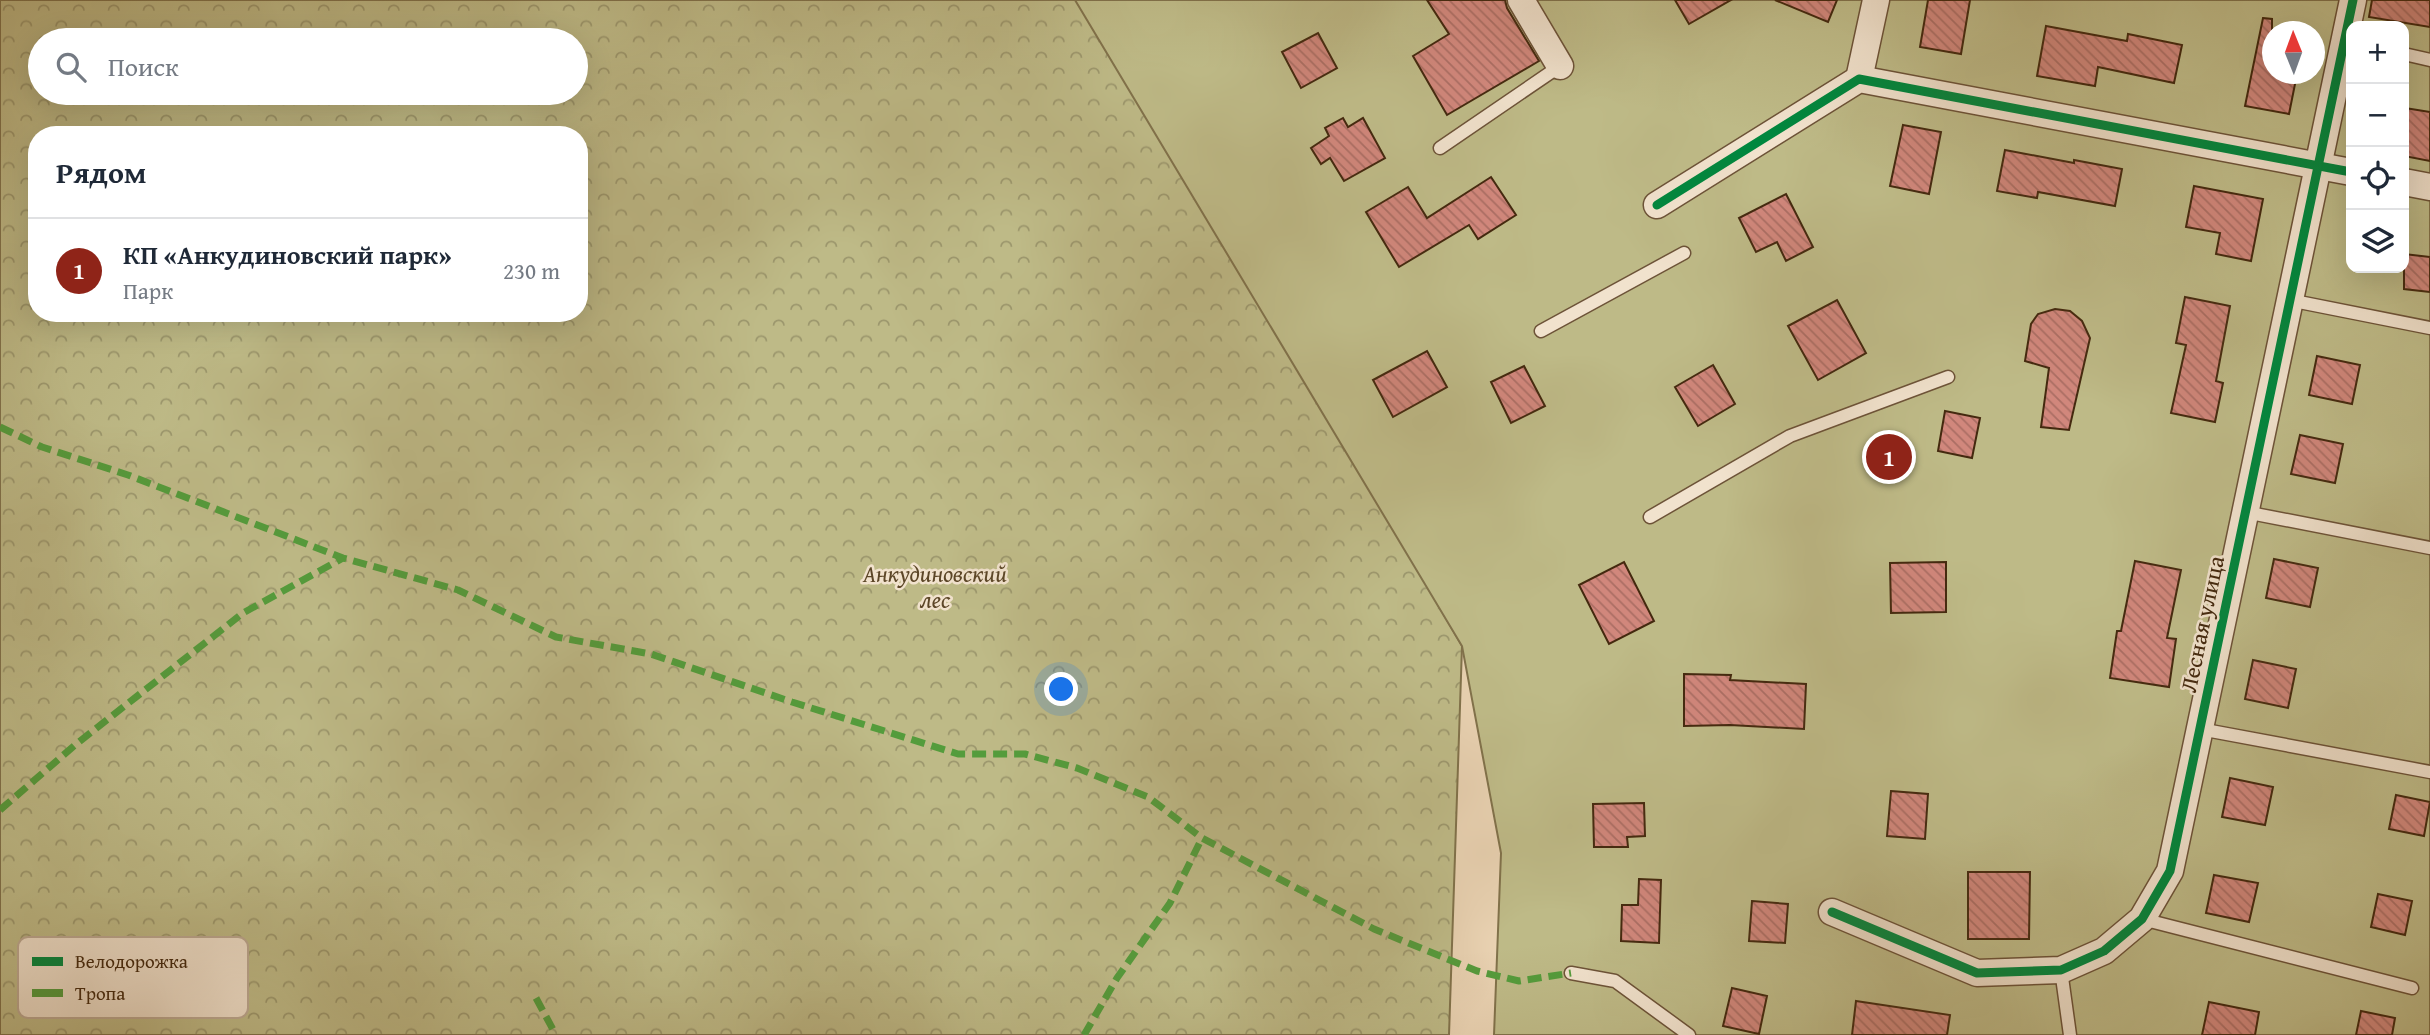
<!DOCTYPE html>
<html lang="ru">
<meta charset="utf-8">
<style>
:root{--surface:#fff;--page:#f2f2f3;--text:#1f2937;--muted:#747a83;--line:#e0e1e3;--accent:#8f2418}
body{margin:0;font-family:"Gentium Book Plus",serif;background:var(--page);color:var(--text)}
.controls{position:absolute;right:21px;top:21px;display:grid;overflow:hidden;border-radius:14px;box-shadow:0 7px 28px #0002}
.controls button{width:63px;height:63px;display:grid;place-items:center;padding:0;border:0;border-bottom:2px solid var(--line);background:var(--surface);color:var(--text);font:35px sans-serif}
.compass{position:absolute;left:2262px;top:21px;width:63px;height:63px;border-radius:50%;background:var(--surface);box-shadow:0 7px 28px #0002;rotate:359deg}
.you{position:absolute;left:1062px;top:690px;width:24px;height:24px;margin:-18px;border:5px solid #fff;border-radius:50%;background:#1a73e8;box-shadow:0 0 0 10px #1a73e833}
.badge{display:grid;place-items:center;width:46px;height:46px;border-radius:50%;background:var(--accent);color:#fff;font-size:23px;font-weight:700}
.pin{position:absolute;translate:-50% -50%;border:4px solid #fff;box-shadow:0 2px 7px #0006}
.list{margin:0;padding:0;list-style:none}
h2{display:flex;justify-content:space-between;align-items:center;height:91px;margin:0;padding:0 28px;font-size:30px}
h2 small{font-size:23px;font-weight:400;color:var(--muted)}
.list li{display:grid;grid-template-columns:46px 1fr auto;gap:21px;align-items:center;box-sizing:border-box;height:105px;padding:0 28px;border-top:2px solid var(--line)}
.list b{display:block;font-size:26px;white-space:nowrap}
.list p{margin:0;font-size:23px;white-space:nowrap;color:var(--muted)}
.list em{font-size:23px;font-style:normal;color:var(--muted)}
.icon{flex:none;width:38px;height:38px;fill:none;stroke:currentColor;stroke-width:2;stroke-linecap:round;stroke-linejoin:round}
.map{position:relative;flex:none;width:2430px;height:1035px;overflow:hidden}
.search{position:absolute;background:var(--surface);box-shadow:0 7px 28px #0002;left:28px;top:28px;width:560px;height:77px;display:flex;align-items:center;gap:18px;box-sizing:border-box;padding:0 24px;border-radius:38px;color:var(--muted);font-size:26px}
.panel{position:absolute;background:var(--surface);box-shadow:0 7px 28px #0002;left:28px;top:126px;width:560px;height:196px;border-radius:28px}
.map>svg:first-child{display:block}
.forest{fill:url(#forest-crowns);stroke:#81724b;stroke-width:2;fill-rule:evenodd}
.green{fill:#beba87;stroke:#81724b;stroke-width:2;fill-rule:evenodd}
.building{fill:url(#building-back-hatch);stroke:#44290f;stroke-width:2}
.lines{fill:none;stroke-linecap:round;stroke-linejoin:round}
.lane-casing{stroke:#6d5338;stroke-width:15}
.street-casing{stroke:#6d5338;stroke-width:29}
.lane{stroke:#f1e2cd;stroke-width:12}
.street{stroke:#f1e2cd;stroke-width:26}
.quiet{stroke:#549c3c;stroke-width:7;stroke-dasharray:14 7;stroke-linecap:butt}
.cycleway-casing{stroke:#f1e2cd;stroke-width:13}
.cycleway{stroke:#00873e;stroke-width:9}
.labels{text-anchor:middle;stroke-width:5;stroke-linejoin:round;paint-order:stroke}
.park-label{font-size:23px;font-style:italic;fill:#5c4627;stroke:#f1e2cd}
.street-label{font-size:23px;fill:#44290f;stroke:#f1e2cd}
.key{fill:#f1e2cd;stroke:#bdaa94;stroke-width:2}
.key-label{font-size:19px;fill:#44290f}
</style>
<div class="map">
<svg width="2430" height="1035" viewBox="0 0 2430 1035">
<defs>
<pattern id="forest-crowns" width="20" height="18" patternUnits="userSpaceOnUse" patternTransform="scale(1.75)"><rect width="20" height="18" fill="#beba87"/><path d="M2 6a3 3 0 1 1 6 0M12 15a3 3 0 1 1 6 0" fill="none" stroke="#9c976d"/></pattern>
<pattern id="building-back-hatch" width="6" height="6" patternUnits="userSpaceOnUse" patternTransform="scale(1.75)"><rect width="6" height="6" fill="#d1877c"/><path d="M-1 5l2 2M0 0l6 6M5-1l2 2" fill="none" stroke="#ab6e64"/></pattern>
</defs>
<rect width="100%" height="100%" fill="#e9d2b2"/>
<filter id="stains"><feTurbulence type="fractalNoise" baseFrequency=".00286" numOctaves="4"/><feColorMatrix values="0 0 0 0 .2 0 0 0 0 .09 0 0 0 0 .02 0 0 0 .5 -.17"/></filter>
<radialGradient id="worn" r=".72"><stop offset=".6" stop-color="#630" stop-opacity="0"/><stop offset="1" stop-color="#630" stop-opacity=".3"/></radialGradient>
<path class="forest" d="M0 0H1086L1462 646 1449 1035H0ZM40 40H576V93H40ZM37 135H579V313H37Z"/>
<path class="green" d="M1075 0H2430V1035H1494L1501 853 1462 646ZM2351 26H2404V268H2351ZM2272 32H2314V74H2272Z"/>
<g class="building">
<polygon points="1427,0 1505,0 1507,8 1539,61 1447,115 1413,56 1449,34"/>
<polygon points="1675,0 1731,0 1689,24"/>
<polygon points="1775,0 1837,0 1828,22"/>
<polygon points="1928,0 1970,0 1961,54 1920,47"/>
<polygon points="2372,0 2430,0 2430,27 2369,17"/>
<polygon points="2263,18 2272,19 2272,74 2297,74 2289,114 2245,106"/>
<polygon points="2046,26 2127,41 2128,34 2182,45 2174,83 2098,67 2095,86 2037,76"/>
<polygon points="1318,33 1337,68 1301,88 1282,52"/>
<polygon points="2405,108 2430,112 2430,161 2404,156"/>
<polygon points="1343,118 1348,127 1363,118 1385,158 1344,181 1330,158 1321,164 1311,148 1329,136 1325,128"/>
<polygon points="1903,125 1941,132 1929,194 1890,186"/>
<polygon points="2005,150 2074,163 2074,160 2122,169 2115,206 2038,192 2037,198 1997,191"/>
<polygon points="1491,177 1516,215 1478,239 1469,225 1399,267 1366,212 1408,187 1427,218"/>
<polygon points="2194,186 2263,199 2251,261 2216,254 2220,233 2186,227"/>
<polygon points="1786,194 1813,247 1786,261 1777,242 1756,252 1739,218"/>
<polygon points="2404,254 2430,257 2430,292 2404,289"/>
<polygon points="2185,297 2230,306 2216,381 2223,383 2215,422 2171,413 2186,345 2176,343"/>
<polygon points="1837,300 1866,353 1818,380 1788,326"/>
<polygon points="2055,309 2070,311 2082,321 2090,338 2069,430 2041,427 2049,368 2025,361 2031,324 2038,314"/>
<polygon points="1427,351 1447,387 1393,417 1373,380"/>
<polygon points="2317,356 2360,365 2352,404 2309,395"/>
<polygon points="1713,365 1735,404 1698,426 1675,387"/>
<polygon points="1524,366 1545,406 1511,423 1491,382"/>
<polygon points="1945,411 1980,418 1972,458 1938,451"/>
<polygon points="2300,435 2343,444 2335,483 2291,474"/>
<polygon points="2274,559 2318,568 2310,607 2266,598"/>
<polygon points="2135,561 2181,570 2167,638 2176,639 2169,687 2110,678 2117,631 2121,631"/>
<polygon points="1624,562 1654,621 1609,644 1579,585"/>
<polygon points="1946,562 1946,612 1891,613 1890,563"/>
<polygon points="2253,660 2296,669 2288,708 2245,699"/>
<polygon points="1684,674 1731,675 1730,680 1806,684 1804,729 1730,725 1684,726"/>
<polygon points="2230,778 2273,787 2265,825 2222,817"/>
<polygon points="1891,791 1928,794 1925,839 1887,836"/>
<polygon points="2396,795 2430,802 2424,836 2389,829"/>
<polygon points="1644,803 1645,836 1627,837 1628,847 1594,847 1593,804"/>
<polygon points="1968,872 2030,872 2029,939 1968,939"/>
<polygon points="2214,875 2258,883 2249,922 2206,913"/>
<polygon points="1639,879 1661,880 1659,943 1621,941 1622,905 1638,905"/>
<polygon points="2378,894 2412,901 2405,935 2371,927"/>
<polygon points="1752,901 1788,904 1785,943 1749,941"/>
<polygon points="1732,988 1767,996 1759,1034 1723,1026"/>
<polygon points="1856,1001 1950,1015 1947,1035 1852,1035"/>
<polygon points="2209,1002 2259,1012 2255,1035 2202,1035"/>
<polygon points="2361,1011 2395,1018 2392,1035 2356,1035"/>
</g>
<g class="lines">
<defs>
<g id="lane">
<polyline points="2404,54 2430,60"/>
<polyline points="1440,148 1560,66"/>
<polyline points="2289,300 2430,328"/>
<polyline points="1541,331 1684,253"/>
<polyline points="2245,512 2430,548"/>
<polyline points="1650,517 1790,436 1948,377"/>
<polyline points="2200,729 2430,772"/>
<polyline points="2142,919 2412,988"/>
<polyline points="2061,970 2070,1035"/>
<polyline points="1571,973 1615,981 1689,1035"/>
</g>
<g id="street">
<polyline points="1521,0 1560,66"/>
<polyline points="1859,79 1876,0"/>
<polyline points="2404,182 2430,187"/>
<polyline points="1657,205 1859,79 2351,172"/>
<polyline points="1832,912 1977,973 2061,970 2104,951 2142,919 2170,871 2353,0"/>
</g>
</defs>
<use href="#lane" class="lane-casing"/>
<use href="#street" class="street-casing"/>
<use href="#lane" class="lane"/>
<use href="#street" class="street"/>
<g class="quiet">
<polyline points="0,427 42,447 128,475 343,558 458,590 556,637 651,654 792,702 958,754 1025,754 1077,768 1148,797 1202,838 1374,929 1477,971 1519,981 1571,973"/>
<polyline points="0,810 75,745 243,613 343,558"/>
<polyline points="536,998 556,1035"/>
<polyline points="1084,1035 1117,978 1170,903 1202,838"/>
</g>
<defs>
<g id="cycleway">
<polyline points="1657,205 1859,79 2351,172"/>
<polyline points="1832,912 1977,973 2061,970 2104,951 2142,919 2170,871 2353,0"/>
</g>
</defs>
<use href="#cycleway" class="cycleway-casing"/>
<use href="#cycleway" class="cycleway"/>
</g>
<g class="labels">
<g class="park-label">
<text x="935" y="582">Анкудиновский<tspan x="935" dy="26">лес</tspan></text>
</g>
<g class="street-label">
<text transform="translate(2202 624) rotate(-78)" y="8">Лесная улица</text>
</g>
</g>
<rect x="18" y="937" width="230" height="81" rx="10" class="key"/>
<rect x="32" y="957" width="31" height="9" fill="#00873e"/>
<rect x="32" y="989" width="31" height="8" fill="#549c3c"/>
<g class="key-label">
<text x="75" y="968">Велодорожка</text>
<text x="75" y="1000">Тропа</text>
</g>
<rect width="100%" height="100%" filter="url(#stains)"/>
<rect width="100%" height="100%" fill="url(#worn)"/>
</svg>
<div class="controls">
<button>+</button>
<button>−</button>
<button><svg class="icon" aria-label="locate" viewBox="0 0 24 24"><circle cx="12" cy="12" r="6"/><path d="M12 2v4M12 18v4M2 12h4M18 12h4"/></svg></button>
<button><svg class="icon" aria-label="layers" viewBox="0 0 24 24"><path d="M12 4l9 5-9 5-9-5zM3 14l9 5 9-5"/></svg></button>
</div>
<svg class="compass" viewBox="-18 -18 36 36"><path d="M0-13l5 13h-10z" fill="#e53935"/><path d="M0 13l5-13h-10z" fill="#747a83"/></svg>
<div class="you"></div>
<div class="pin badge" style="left:1889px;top:457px">1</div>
<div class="search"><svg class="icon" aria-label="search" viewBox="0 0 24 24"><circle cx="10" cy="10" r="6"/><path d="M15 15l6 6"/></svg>Поиск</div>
<section class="panel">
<h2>Рядом<small></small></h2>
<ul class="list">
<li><span class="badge">1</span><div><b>КП «Анкудиновский парк»</b><p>Парк</p></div><em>230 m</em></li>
</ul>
</section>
</div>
